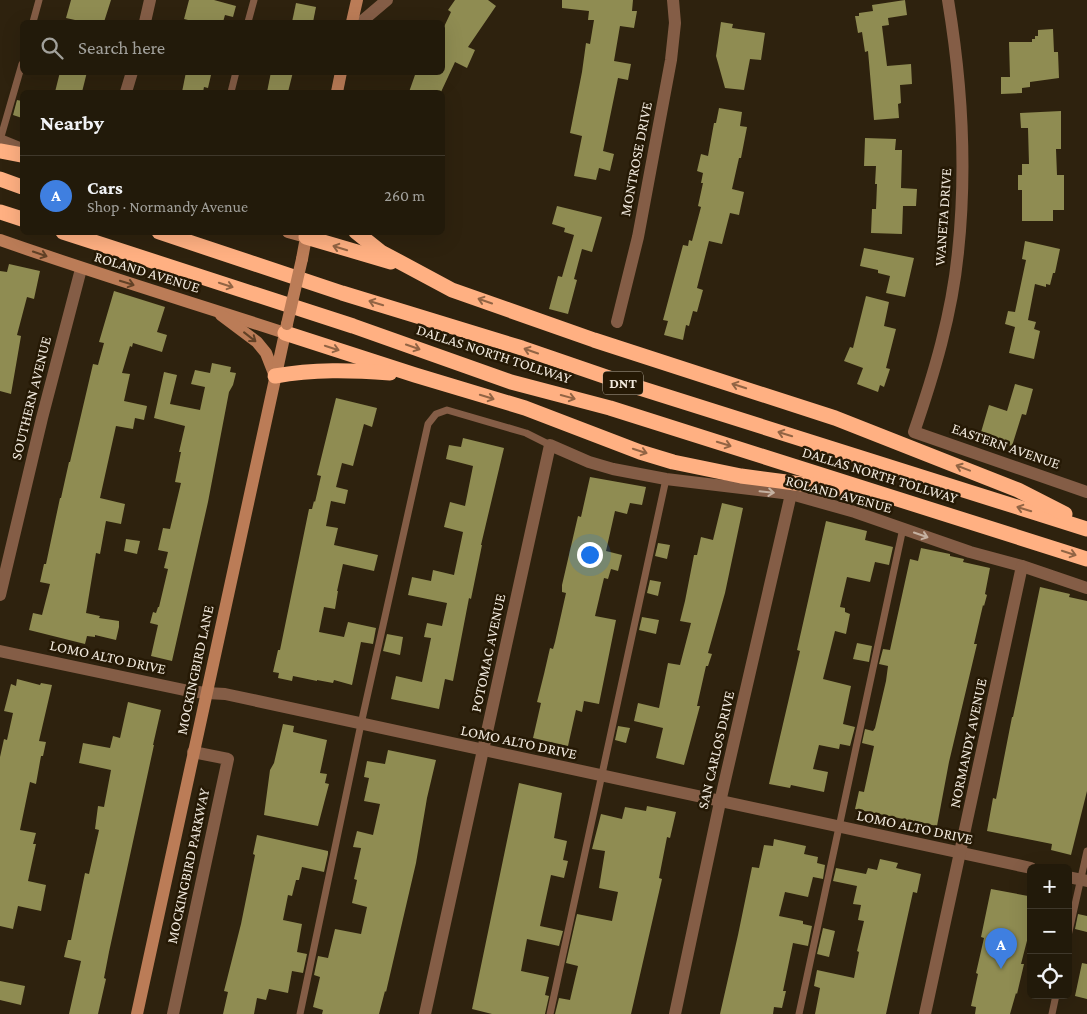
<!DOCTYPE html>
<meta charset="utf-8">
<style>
:root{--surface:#221a0a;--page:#2a2313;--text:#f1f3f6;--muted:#a2a19c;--line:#3f382b;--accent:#56c9e1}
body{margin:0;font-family:"Crimson Pro",serif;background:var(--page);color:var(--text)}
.controls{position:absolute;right:15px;bottom:15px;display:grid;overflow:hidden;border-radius:8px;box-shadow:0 5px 20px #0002}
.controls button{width:45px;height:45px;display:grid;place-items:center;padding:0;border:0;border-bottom:1px solid var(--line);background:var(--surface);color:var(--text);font:25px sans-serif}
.you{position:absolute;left:589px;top:554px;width:18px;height:18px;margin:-12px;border:4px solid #fff;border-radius:50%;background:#1a73e8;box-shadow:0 0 0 8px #1a73e833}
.badge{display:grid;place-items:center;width:32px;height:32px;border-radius:50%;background:var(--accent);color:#fff;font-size:16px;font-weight:700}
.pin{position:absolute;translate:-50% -41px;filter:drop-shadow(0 1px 2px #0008)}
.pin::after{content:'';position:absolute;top:26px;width:18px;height:15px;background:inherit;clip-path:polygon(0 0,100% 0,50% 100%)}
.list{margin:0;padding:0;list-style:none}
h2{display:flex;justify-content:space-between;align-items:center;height:65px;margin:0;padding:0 20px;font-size:21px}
h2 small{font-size:16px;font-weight:400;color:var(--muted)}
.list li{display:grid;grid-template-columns:32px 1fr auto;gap:15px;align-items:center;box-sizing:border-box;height:80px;padding:0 20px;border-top:1px solid var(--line)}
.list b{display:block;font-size:19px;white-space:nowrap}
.list p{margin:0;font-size:16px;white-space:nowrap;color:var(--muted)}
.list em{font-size:16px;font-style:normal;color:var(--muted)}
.icon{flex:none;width:28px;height:28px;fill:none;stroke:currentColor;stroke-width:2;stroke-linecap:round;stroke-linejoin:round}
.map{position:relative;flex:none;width:1087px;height:1014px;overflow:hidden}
.search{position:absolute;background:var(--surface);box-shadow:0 5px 20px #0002;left:20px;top:20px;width:425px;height:55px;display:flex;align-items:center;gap:12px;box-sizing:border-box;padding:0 18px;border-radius:8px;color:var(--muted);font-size:19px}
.panel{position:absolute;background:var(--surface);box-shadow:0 5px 20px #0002;left:20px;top:90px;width:425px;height:145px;border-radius:8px}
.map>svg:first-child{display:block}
.building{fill:#8f8c52}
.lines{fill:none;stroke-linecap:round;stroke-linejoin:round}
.service{stroke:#845d46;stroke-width:7}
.minor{stroke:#845d46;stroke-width:12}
.tertiary{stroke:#845d46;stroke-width:12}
.secondary{stroke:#bb7c57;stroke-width:12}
.motorway{stroke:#ffb082;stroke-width:15}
.secondary-bridge{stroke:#bb7c57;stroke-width:12}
.oneway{stroke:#926444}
.oneway2{stroke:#614126}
.oneway3{stroke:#c5b1a1}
.labels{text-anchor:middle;stroke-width:5;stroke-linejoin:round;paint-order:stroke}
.shield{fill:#251905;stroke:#b4ab9c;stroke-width:1}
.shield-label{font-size:14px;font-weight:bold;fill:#f1e9dd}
.street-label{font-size:15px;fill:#f1e9dd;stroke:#251905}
</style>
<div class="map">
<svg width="1087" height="1014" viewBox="0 0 1087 1014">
<rect width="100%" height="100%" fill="#2e220e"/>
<g class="building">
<polygon points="71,0 111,0 104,22 75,22 75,20 66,18"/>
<polygon points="189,0 214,0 236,6 233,17 225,15 223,22 196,22 184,19"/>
<polygon points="455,0 488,0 496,6 468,47 475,50 467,68 455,62 441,92 409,92 416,72 442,72 442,31 451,12 448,10"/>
<polygon points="562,0 633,0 632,11 637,11 634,28 620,26 614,61 631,64 628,80 618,78 603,151 614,154 610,171 599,168 596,180 574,176 582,136 570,133 582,72 586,43 590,44 594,20 588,20 589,11 562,8"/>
<polygon points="905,0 907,15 888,18 889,25 882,26 887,66 911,64 912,84 900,85 901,103 898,104 899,118 874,120 868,51 865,52 862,32 858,33 855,16 859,16 859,13 873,11 872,5"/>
<polygon points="296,3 316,7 313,22 292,22"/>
<polygon points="721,22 733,24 732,28 765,33 761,60 750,59 744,90 725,88 716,56"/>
<polygon points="1053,29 1054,52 1058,52 1059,78 1030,82 1030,87 1022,88 1022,93 1001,94 1001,77 1010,77 1009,42 1032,42 1032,39 1035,39 1035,36 1038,36 1038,30"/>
<polygon points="60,72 87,72 82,92 55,92"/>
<polygon points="186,72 198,72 211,75 208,88 204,87 203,92 182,92"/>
<polygon points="271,72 293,72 288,92 267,92"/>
<polygon points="17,100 22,101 22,118 13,115"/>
<polygon points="719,108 742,112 740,126 747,127 741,158 739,158 732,189 744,192 739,215 730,213 722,244 709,241 697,288 703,290 697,312 693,311 689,326 686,325 683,340 664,335 668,321 663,320 683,245 688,246 689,240 692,241 701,207 698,206 703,183 701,183 703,173 697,171 701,154 708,156 714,123 716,123"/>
<polygon points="1061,111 1061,149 1056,149 1057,175 1064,175 1064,210 1053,210 1053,221 1022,221 1022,190 1018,190 1018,175 1022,175 1022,164 1029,164 1028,128 1021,128 1020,113"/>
<polygon points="865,138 896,139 895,150 902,150 901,188 917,189 916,206 903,206 902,234 871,233 872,209 876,209 877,184 875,184 876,166 864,166"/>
<polygon points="557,206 602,217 592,252 582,249 574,279 577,280 568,314 549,309 558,276 562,277 574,235 564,232 565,228 552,224"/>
<polygon points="1025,241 1060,249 1055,273 1053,273 1050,285 1046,284 1046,287 1035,284 1028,320 1036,322 1034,329 1040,331 1034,359 1009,353 1015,327 1005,324 1008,311 1015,312 1026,260 1022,259"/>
<polygon points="864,248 914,258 905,297 886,293 890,276 878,273 878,270 860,266"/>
<polygon points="9,264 40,271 34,299 27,297 17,335 21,336 11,394 0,391 0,271 7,272"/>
<polygon points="114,291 165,307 157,332 167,335 162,352 133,343 132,347 130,346 122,373 130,374 124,401 147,406 144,420 135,418 133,429 116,426 100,498 125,504 121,524 106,521 100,554 96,553 86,613 100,616 99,618 119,621 119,627 116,640 95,635 95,637 87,636 85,644 29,630 33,613 42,615 50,584 40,582 44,564 46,564 60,498 61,498 69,462 70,462 93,364 98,365 104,343 99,342"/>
<polygon points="866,296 889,302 884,326 896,329 886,368 890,369 884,387 880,385 878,392 857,384 863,368 844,361 850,347 853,348"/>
<polygon points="212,363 231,367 230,372 236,373 233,385 229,392 208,502 172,661 151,656 158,625 150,623 153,612 156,613 158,607 159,607 168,569 164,568 168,552 158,550 163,528 170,529 181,483 175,482 181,452 179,452 185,426 154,418 164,372 177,375 170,404 200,410 205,387 191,384 195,370 210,373"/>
<polygon points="1015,384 1033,389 1026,415 1022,414 1012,446 998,442 997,444 979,439 989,405 1007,411"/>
<polygon points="336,398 377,408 372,427 364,424 353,466 342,463 336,487 348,490 345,504 331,501 326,526 338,528 334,545 378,555 374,571 343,564 337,591 338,591 335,609 324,607 319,632 344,637 348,622 376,628 373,644 361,642 352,685 334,680 333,683 317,680 317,681 293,676 292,681 278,678 279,673 273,672 278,650 280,650 309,509 312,509 314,501 315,502 321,476 317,475"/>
<polygon points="463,438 504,448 481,545 482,545 471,599 469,598 453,681 445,679 439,709 391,699 396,676 422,682 431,638 424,637 427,623 442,626 447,603 408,595 412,577 431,581 433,570 454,575 463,532 444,527 450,502 465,506 473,466 446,459 449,445 461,447"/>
<polygon points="590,477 646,487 642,505 630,503 627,514 615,511 606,551 622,555 618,571 611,569 608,579 604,578 595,616 616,620 599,704 584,701 582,712 576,710 568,746 533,738 541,703 537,702 544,674 550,648 553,649 555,642 566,593 562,592 562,585 578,516 581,517"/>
<polygon points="722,503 743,508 725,593 708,653 712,654 708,666 706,666 697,706 700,706 684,765 656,758 663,728 634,721 638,703 659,708 668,663 680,665 691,623 680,621 685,601 694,555 697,555 701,537 713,540"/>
<polygon points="826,521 867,531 865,540 893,547 889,565 875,562 870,582 847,577 840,607 845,608 845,612 850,614 846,634 835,631 823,679 851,686 843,724 855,727 850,746 840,744 839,749 819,745 813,769 828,772 824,792 791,785 790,788 769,784 800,651 797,650"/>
<polygon points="126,539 140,541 137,554 124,551"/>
<polygon points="658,543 670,545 667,559 655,556"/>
<polygon points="921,548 950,554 950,556 964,559 963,562 990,568 985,594 987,595 984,606 983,605 974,644 977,644 949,762 937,826 855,809 859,791 864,792 874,746 862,743 865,729 873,731 875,728 886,681 888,666 879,664 883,649 890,650 910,559 918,561"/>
<polygon points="650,580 661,582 658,596 647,593"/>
<polygon points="1040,587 1070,594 1069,597 1087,601 1087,791 1071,855 1051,850 1052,844 987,831 993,798 996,799 1012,717 1013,717"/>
<polygon points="642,617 659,620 656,634 639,630"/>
<polygon points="387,634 403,637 400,655 383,651"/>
<polygon points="857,643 872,646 869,662 853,659"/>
<polygon points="17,679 40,685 41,683 52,685 39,741 46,742 43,756 41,756 36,784 30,782 20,830 36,833 33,844 36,844 28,881 46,885 41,911 18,906 13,929 0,926 0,757 4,739 7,740 13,713 4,711 11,684 16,686"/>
<polygon points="128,702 161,710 153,745 154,745 109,952 104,978 106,979 98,1014 69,1014 81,961 64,957 68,940 71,940 85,873 89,874 99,830 95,829 98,806 104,807 111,770 79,763 83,743 110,748 113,736 120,738"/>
<polygon points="283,724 294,726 293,732 327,740 320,773 327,774 325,783 329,784 318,826 264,815 270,770 274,763"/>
<polygon points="618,726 630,728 626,743 615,740"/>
<polygon points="388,750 436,760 427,798 416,863 386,992 385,991 379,1014 322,1014 323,1010 313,1007 320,977 314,975 318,956 328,958 335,929 361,934 367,907 352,903 357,880 354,879 361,848 353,847 357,831 373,835 380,804 364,801 369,778 364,777 367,761 385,764"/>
<polygon points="519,783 562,793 554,838 567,841 563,860 568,861 564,878 551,875 540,926 563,931 559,946 527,939 521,971 549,977 545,995 549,996 545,1014 492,1014 472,1009"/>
<polygon points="647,806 676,812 670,838 667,837 659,878 662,879 631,1014 555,1014 559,998 570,1000 578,966 566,963 577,914 612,921 618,892 599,888 605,851 592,849 601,814 622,819 625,807 646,811"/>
<polygon points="257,835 328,851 328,854 324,872 302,867 299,880 296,880 292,896 288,895 283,920 302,924 297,952 307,954 303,973 292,971 288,993 269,989 266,1000 257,998 254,1014 223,1014 228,992 224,991 241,924 255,855 253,854"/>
<polygon points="774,839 806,846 804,854 818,857 817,863 825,865 823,879 813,877 808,897 785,892 779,916 803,921 803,924 812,926 808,946 793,943 783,991 786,991 782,1008 774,1007 773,1014 720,1014 738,935 752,867 759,868 764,845 773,846"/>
<polygon points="880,859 898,863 896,868 921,874 917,893 913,892 886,1014 815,1014 820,988 814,986 817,970 854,978 859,952 857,951 864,921 858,920 861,905 853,904 857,886 833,881 836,868 866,874 868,868 877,870"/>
<polygon points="991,889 1028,896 1028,898 1031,899 1031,915 1028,929 1030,929 1021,964 1024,964 1017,994 1016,993 1010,1014 975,1014 976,1007 971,1006 978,974 976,973 984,938 981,937"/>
<polygon points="1078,914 1087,916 1087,932 1075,929"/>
<polygon points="823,928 835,931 829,957 817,954"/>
<polygon points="1082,963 1087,964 1087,999 1075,996"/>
<polygon points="0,981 25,986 21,1005 0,1000"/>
</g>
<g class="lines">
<g class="service">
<polyline points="33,22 39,0"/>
<polyline points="248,22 254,0"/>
<polyline points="231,92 236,72"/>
<polyline points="0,140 22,64"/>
<polyline points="1068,936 1087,851"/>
<polyline points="300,1014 361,724 428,424 436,414 447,410 526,433 550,445"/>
<polyline points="550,1014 666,479"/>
<polyline points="799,1014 903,528"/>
<polyline points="1052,1014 1056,995"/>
</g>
<g class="minor">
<path d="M948 0C962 84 967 168 958 252 952 314 934 374 914 432L1087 492"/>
<polyline points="145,22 150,0"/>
<polyline points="361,22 387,0"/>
<polyline points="126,92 132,72"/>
<polyline points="617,322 638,237 671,60 675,23 673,0"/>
<polyline points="0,595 42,418 81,269"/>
<polyline points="207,693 225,694 1031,868"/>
<polyline points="1068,877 1087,881"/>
<polyline points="173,1014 228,759 193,752"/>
<polyline points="425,1014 550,445 589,462 613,469 666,479 791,494 855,512 970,552 1022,566 1087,588"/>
<polyline points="675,1014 720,802 791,494"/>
<polyline points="925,1014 1022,566"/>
</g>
<g class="tertiary">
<polyline points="0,140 22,149"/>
<polyline points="0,651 189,691 207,693"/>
</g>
<g class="secondary">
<polyline points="352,22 357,0"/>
<polyline points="337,92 341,72"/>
<polyline points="288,232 306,237"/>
<path d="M0 240C94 273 190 302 285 333"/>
<polyline points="302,259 307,232"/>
<polyline points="221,315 257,342 266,353 275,376"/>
<polyline points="137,1014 287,324"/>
</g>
<g class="motorway">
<polyline points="0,151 22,155"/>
<polyline points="0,179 22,187"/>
<polyline points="0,212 22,219"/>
<polyline points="63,232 353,326 511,382 610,408 1087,559"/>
<polyline points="159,232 342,293 522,348 624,383 1087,529"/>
<polyline points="356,232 381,252 452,290 594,340 835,418 1018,490 1065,514"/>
<polyline points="306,237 391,262"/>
<polyline points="285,333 415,375 525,408 640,452 673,462 741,476 848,490"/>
<path d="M275 376C314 369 351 370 390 373"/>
</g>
<polyline class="secondary-bridge" points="287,324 302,259"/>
</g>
<defs><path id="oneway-shaft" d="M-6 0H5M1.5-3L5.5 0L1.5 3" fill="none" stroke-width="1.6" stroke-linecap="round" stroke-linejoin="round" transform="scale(1.25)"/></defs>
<g class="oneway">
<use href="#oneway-shaft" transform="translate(340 248) rotate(-163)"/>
<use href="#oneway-shaft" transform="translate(226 285) rotate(18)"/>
<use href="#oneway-shaft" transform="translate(485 301) rotate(-161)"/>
<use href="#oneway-shaft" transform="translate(376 303) rotate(-163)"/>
<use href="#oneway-shaft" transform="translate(413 347) rotate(19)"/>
<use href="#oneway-shaft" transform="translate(332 348) rotate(18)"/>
<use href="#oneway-shaft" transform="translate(531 351) rotate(-161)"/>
<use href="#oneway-shaft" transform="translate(739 386) rotate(-162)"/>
<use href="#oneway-shaft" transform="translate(487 397) rotate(17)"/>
<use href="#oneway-shaft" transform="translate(568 397) rotate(15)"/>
<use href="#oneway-shaft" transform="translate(785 434) rotate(-163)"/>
<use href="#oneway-shaft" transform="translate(724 444) rotate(17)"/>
<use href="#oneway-shaft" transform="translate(640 451) rotate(18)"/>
<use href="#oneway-shaft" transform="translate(963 468) rotate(-159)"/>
<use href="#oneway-shaft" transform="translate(1024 509) rotate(-163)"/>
<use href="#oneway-shaft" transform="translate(1069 553) rotate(18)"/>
</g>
<g class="oneway2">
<use href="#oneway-shaft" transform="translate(40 254) rotate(19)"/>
<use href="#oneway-shaft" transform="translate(127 283) rotate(17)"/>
<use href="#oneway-shaft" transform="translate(250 337) rotate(38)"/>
</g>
<g class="oneway3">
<use href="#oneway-shaft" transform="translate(767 492) rotate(6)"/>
<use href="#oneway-shaft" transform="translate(921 535) rotate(19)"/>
</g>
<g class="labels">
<rect class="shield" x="603" y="371.5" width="40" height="23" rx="4"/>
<g class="shield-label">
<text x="623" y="388">DNT</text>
</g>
<g class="street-label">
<text transform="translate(636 159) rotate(-79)" y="5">MONTROSE DRIVE</text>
<text transform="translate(943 217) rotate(-86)" y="5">WANETA DRIVE</text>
<text transform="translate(147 272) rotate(17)" y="5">ROLAND AVENUE</text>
<text transform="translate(494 354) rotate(18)" y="5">DALLAS NORTH TOLLWAY</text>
<text transform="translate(31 398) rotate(-76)" y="5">SOUTHERN AVENUE</text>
<text transform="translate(1006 446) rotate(19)" y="5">EASTERN AVENUE</text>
<text transform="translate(880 475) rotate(17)" y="5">DALLAS NORTH TOLLWAY</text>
<text transform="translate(839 494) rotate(15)" y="5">ROLAND AVENUE</text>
<text transform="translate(488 653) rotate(-78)" y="5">POTOMAC AVENUE</text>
<text transform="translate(108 657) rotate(12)" y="5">LOMO ALTO DRIVE</text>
<text transform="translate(195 670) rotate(-78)" y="5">MOCKINGBIRD LANE</text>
<text transform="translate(519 742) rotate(12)" y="5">LOMO ALTO DRIVE</text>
<text transform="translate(968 743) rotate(-78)" y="5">NORMANDY AVENUE</text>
<text transform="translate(716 750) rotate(-77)" y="5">SAN CARLOS DRIVE</text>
<text transform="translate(915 827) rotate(12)" y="5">LOMO ALTO DRIVE</text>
<text transform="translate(188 866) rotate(-78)" y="5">MOCKINGBIRD PARKWAY</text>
</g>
</g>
</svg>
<div class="controls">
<button>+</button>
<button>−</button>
<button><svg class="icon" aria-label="locate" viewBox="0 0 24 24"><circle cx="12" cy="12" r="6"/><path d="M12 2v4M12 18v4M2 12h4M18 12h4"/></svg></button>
</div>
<div class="you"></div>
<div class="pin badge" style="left:1001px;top:969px;background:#3f7fe0">A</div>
<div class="search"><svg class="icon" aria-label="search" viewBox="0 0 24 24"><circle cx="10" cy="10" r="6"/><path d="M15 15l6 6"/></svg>Search here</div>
<section class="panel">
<h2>Nearby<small></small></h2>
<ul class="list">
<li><span class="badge" style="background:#3f7fe0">A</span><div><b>Cars</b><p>Shop · Normandy Avenue</p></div><em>260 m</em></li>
</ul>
</section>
</div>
